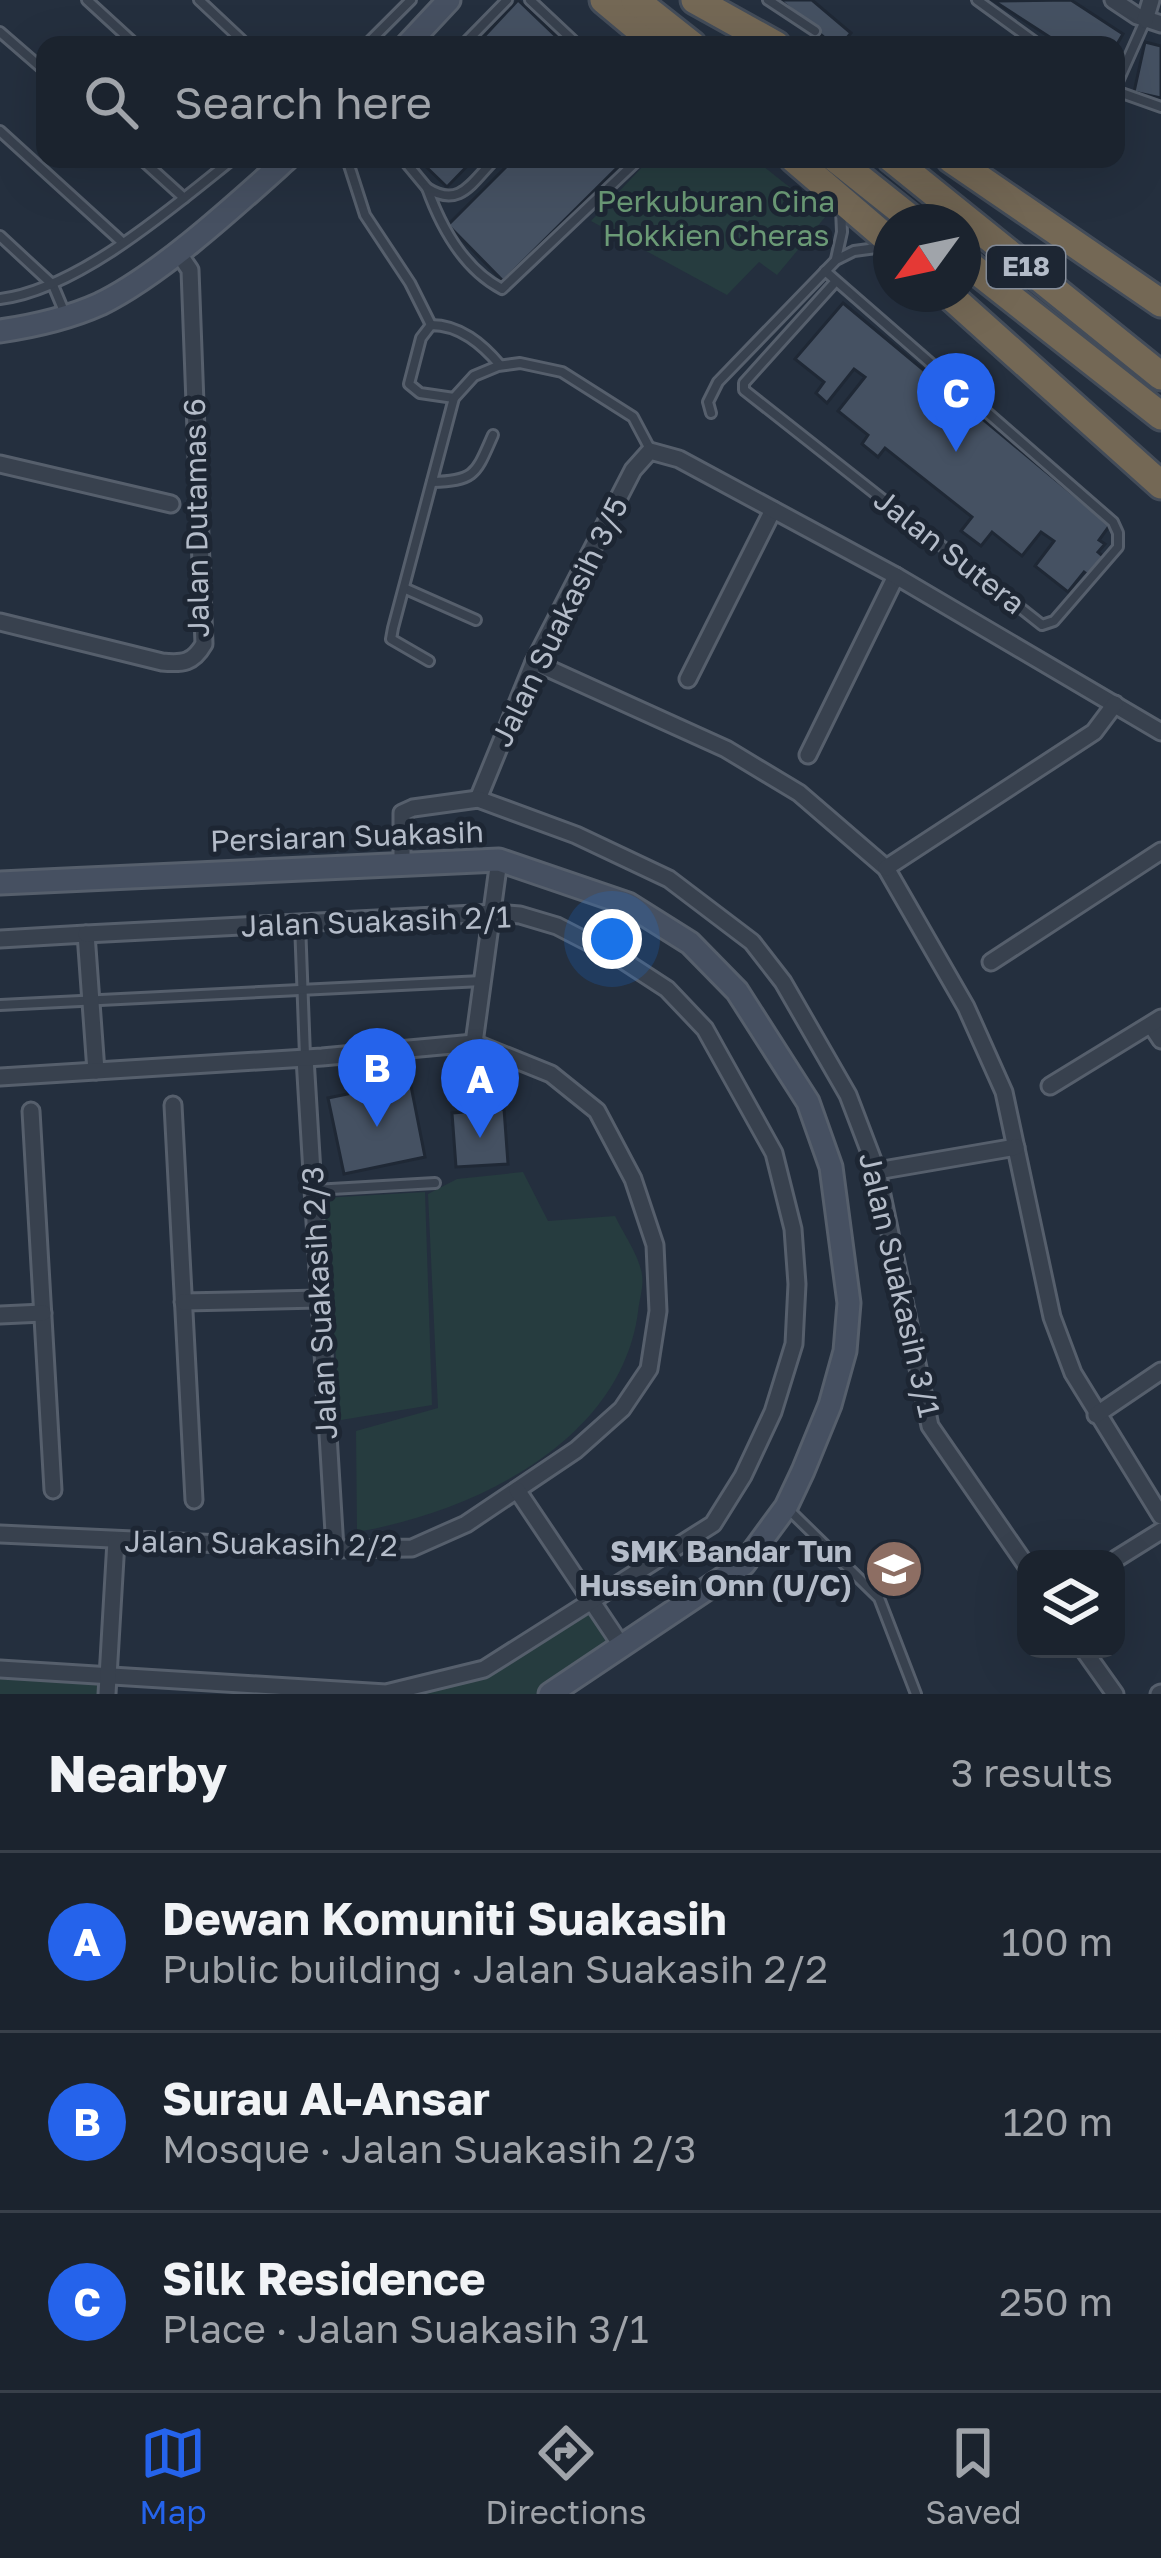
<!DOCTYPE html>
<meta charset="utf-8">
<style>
:root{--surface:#1b232e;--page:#242b36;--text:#f1f3f6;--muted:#a0a4aa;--line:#39404a;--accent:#2563eb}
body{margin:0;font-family:"Golos Text",sans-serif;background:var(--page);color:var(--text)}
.controls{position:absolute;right:36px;bottom:36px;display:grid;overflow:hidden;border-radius:24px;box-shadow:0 12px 48px #0002}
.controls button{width:108px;height:108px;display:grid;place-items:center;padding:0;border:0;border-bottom:3px solid var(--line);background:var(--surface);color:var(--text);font:60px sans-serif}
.compass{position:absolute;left:873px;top:204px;width:108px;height:108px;border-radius:50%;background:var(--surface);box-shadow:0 12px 48px #0002;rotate:237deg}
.you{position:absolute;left:612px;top:939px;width:42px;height:42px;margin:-30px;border:9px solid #fff;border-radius:50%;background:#1a73e8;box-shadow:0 0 0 18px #1a73e833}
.badge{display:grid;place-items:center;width:78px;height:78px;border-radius:50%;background:var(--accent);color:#fff;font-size:39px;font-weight:700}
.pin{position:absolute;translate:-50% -99px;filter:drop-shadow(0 3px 6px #0008)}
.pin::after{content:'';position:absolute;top:63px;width:42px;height:36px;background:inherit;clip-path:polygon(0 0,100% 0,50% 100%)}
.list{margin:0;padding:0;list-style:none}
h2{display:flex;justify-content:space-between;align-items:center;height:156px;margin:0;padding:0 48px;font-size:51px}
h2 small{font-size:39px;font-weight:400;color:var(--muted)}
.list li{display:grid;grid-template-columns:78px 1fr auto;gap:36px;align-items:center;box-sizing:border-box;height:180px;padding:0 48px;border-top:3px solid var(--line)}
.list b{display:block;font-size:45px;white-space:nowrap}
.list p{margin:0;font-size:39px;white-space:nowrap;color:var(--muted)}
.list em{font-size:39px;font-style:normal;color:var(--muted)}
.icon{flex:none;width:66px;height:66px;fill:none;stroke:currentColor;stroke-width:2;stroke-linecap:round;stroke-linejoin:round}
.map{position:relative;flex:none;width:1161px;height:1694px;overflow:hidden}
.search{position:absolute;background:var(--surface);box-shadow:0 12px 48px #0002;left:36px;right:36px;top:36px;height:132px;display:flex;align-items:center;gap:30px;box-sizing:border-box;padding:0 42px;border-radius:24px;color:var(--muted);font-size:45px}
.sheet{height:696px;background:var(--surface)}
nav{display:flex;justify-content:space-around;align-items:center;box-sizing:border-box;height:168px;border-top:3px solid var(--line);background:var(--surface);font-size:33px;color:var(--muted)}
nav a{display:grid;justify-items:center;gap:6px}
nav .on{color:var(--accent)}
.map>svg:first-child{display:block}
.green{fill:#263c3f}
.building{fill:#455162;stroke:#1f2835;stroke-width:3}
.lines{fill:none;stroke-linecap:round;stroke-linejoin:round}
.lane-casing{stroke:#565f6c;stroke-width:14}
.street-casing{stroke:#565f6c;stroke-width:21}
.secondary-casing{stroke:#565f6c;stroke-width:27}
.highway-casing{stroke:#434c59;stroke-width:33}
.lane{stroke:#38414e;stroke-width:8}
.street{stroke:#38414e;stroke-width:15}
.secondary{stroke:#465061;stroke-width:21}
.highway{stroke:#746855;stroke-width:27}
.labels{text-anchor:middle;stroke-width:10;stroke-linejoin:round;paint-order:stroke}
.shield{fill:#1d2633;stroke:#878f9c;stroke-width:3}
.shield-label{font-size:27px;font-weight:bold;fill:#b4bcc9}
.park-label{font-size:30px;fill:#6b9a76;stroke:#1d2633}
.street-label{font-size:30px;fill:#b4bcc9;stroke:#1d2633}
.poi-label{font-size:30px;font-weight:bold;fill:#b4bcc9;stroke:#1d2633;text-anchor:end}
</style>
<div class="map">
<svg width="1161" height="1694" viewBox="0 0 1161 1694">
<rect width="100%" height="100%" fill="#242f3e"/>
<g class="green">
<polygon points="650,159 754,159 826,216 777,275 759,262 727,295 591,221"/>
<path d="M523 1172 548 1221 615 1216C623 1233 640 1257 642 1275 644 1286 639 1301 638 1312 621 1442 473 1512 357 1532L356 1431 438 1408 428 1194 457 1179Z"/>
<polygon points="425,1192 432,1405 341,1420 323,1198"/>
<polygon points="590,1611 612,1645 536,1694 423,1694 487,1677"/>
<polygon points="0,1675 101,1683 100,1694 0,1694"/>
</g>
<g class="building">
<polygon points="518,0 565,45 476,45"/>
<polygon points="780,0 812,0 851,33 841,45 833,45"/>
<polygon points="1071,0 1123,34 1116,46 1062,45 994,1"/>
<polygon points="1145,42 1161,46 1161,98 1134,92"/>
<polygon points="418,159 474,159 447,187"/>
<polygon points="514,159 626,159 503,281 448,225"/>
<polygon points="843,303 1110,525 1099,540 1105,544 1098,552 1104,557 1089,576 1084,572 1068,592 1035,566 1054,541 1041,532 1022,556 992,532 981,546 961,531 972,517 885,448 878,457 862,444 868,435 838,411 865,377 854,369 827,403 816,393 824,382 795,359"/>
<polygon points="410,1081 425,1157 344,1174 328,1098"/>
<polygon points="504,1109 508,1164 456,1167 452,1113"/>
</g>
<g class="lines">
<defs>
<g id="lane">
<polyline points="87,0 136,45"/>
<polyline points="199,0 247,45"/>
<polyline points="530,0 578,45"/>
<polyline points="768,0 815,31"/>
<polyline points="977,0 1039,45"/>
<polyline points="0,32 45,71"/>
<polyline points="366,45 411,0"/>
<polyline points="463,45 507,0"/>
<polyline points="1116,86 1145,21"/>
<polyline points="1116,91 1161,107"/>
<polyline points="0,131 122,242"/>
<polyline points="141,159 184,198"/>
<polyline points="347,159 365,215 410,283 431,325"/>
<polyline points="403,159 427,188"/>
<path d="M495 159C472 182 460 209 427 188 441 227 464 269 502 289L639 159"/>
<polyline points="0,236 53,285 66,316"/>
<polyline points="836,259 842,232 841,208"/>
<polyline points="825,271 1113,522 1118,533 1118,547 1054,621 1042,625 744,390 744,383 836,281"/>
<path d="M0 299C77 290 173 207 233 159"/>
<path d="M454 398 420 393 409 384 421 338 431 325C460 325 482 344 500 365"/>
<polyline points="711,413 708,402 718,382 836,260 854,251 884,247"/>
<path d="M432 482C476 481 476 473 493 435"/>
<polyline points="406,589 476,620"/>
<polyline points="429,661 391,639 393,628 454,398 474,376 498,366 520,363 562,372 633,417 650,449"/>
<polyline points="300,923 305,1056"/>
<polyline points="0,1005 482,981"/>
<polyline points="474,1045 479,1102"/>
<polyline points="314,1190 435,1183"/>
<polyline points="787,1508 879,1598 916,1694"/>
</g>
<g id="street">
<polyline points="1113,0 1137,16 1161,24"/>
<polyline points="1145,20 1151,0"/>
<polyline points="0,464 171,504"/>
<path d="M0 622 162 662C183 664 193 663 204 644L190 270 177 251"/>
<polyline points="534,662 726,749 799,793 886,868 966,1007 1004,1092 1052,1317 1073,1373 1161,1516"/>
<polyline points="688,679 773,510"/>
<polyline points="808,755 896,576"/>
<polyline points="478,799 534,662 633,470 650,451 679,459 896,576 1161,732"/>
<polyline points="402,863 402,813 413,808 478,799 576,835 669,879 752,942 783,982 848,1095 877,1171 930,1426 1026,1565"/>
<polyline points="886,868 1094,732 1115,704"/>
<polyline points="0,939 86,934 96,1071"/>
<polyline points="991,962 1161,851"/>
<polyline points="1151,1025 1161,1040"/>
<polyline points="474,1043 499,860"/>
<polyline points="305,1058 335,1549"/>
<polyline points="0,1077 322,1057 474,1043 551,1074 597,1111 633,1179 655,1245 658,1311 649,1369 622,1409 576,1450 466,1524 412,1548 335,1549 0,1534"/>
<polyline points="1050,1086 1161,1018"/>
<polyline points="173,1105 194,1500"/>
<polyline points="31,1111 53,1490"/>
<polyline points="877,1171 1016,1147"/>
<polyline points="183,1302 319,1299"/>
<polyline points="0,1315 43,1313"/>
<polyline points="1096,1415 1161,1371"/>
<polyline points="517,1490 623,1648"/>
<polyline points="1116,1559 1161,1531"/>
<polyline points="1083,1649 1115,1694"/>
<polyline points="0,1669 386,1693 484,1669 713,1524 743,1476 773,1412 794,1344 797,1284 793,1229 774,1153 705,1029 667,989 621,959 557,926 520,915 494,913 86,934"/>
<polyline points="107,1694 116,1541"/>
<polyline points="1159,1694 1161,1693"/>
</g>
<g id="secondary">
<polyline points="407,45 449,0"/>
<path d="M0 331C34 326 69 318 100 304 160 275 237 204 287 159"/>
<polyline points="0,883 499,860 628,904 690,943 737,991 808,1102 831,1167 849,1303 845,1351 830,1405 803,1471 786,1507 744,1564 550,1694"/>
</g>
<g id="highway">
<polyline points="604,0 658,45"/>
<polyline points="635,0 692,45"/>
<polyline points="695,0 776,45"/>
<polyline points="794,159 891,242"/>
<polyline points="836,159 915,222"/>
<polyline points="892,159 1161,376"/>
<polyline points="951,159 1161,303"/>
<polyline points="963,260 1161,416"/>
<polyline points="948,294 1161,485"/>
</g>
</defs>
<use href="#lane" class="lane-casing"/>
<use href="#street" class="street-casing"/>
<use href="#secondary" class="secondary-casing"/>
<use href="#highway" class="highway-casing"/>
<use href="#lane" class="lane"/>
<use href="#street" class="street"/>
<use href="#secondary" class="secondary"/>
<use href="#highway" class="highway"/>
</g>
<defs>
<symbol id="school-disc" viewBox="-11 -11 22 22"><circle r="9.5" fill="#8d6e63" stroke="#1d2633"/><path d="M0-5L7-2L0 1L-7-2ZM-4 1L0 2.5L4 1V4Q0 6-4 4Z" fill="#fff"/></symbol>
</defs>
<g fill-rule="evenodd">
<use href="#school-disc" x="861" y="1536" width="66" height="66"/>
</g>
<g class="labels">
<rect class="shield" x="987" y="246" width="78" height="42" rx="9"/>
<g class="shield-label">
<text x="1026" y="276">E18</text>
</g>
<g class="park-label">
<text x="716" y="212">Perkuburan Cina<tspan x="716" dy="34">Hokkien Cheras</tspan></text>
</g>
<g class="street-label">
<text transform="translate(197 518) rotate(-91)" y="10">Jalan Dutamas 6</text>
<text transform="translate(949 552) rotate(38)" y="10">Jalan Sutera</text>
<text transform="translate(560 622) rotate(-64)" y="10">Jalan Suakasih 3/5</text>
<text transform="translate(347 837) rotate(-2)" y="10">Persiaran Suakasih</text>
<text transform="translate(376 922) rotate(-2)" y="10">Jalan Suakasih 2/1</text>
<text transform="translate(899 1285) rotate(77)" y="10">Jalan Suakasih 3/1</text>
<text transform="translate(320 1303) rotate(-93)" y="10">Jalan Suakasih 2/3</text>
<text transform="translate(261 1544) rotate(1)" y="10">Jalan Suakasih 2/2</text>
</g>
<g class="poi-label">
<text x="852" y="1562">SMK Bandar Tun<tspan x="852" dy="34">Hussein Onn (U/C)</tspan></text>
</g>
</g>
</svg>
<div class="controls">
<button><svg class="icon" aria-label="layers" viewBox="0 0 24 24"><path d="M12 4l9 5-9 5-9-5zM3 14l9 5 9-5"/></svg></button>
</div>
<svg class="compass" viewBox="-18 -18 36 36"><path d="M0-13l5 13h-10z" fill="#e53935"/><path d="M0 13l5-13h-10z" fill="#a0a4aa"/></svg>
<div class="you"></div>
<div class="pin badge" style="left:480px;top:1138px">A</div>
<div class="pin badge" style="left:377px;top:1127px">B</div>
<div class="pin badge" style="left:956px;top:452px">C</div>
<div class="search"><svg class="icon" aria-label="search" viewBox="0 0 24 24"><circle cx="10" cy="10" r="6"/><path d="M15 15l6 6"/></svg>Search here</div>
</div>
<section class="sheet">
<h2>Nearby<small>3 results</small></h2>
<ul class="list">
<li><span class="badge">A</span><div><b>Dewan Komuniti Suakasih</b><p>Public building · Jalan Suakasih 2/2</p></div><em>100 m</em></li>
<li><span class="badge">B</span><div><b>Surau Al-Ansar</b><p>Mosque · Jalan Suakasih 2/3</p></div><em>120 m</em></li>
<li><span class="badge">C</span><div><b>Silk Residence</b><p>Place · Jalan Suakasih 3/1</p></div><em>250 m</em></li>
</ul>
</section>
<nav>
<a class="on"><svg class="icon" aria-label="map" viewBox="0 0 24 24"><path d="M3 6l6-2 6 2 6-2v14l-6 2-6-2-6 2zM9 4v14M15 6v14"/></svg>Map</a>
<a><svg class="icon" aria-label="directions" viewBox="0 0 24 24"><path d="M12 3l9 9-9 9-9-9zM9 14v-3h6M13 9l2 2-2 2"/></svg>Directions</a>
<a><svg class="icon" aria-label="saved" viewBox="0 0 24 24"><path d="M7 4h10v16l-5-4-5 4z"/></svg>Saved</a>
</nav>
